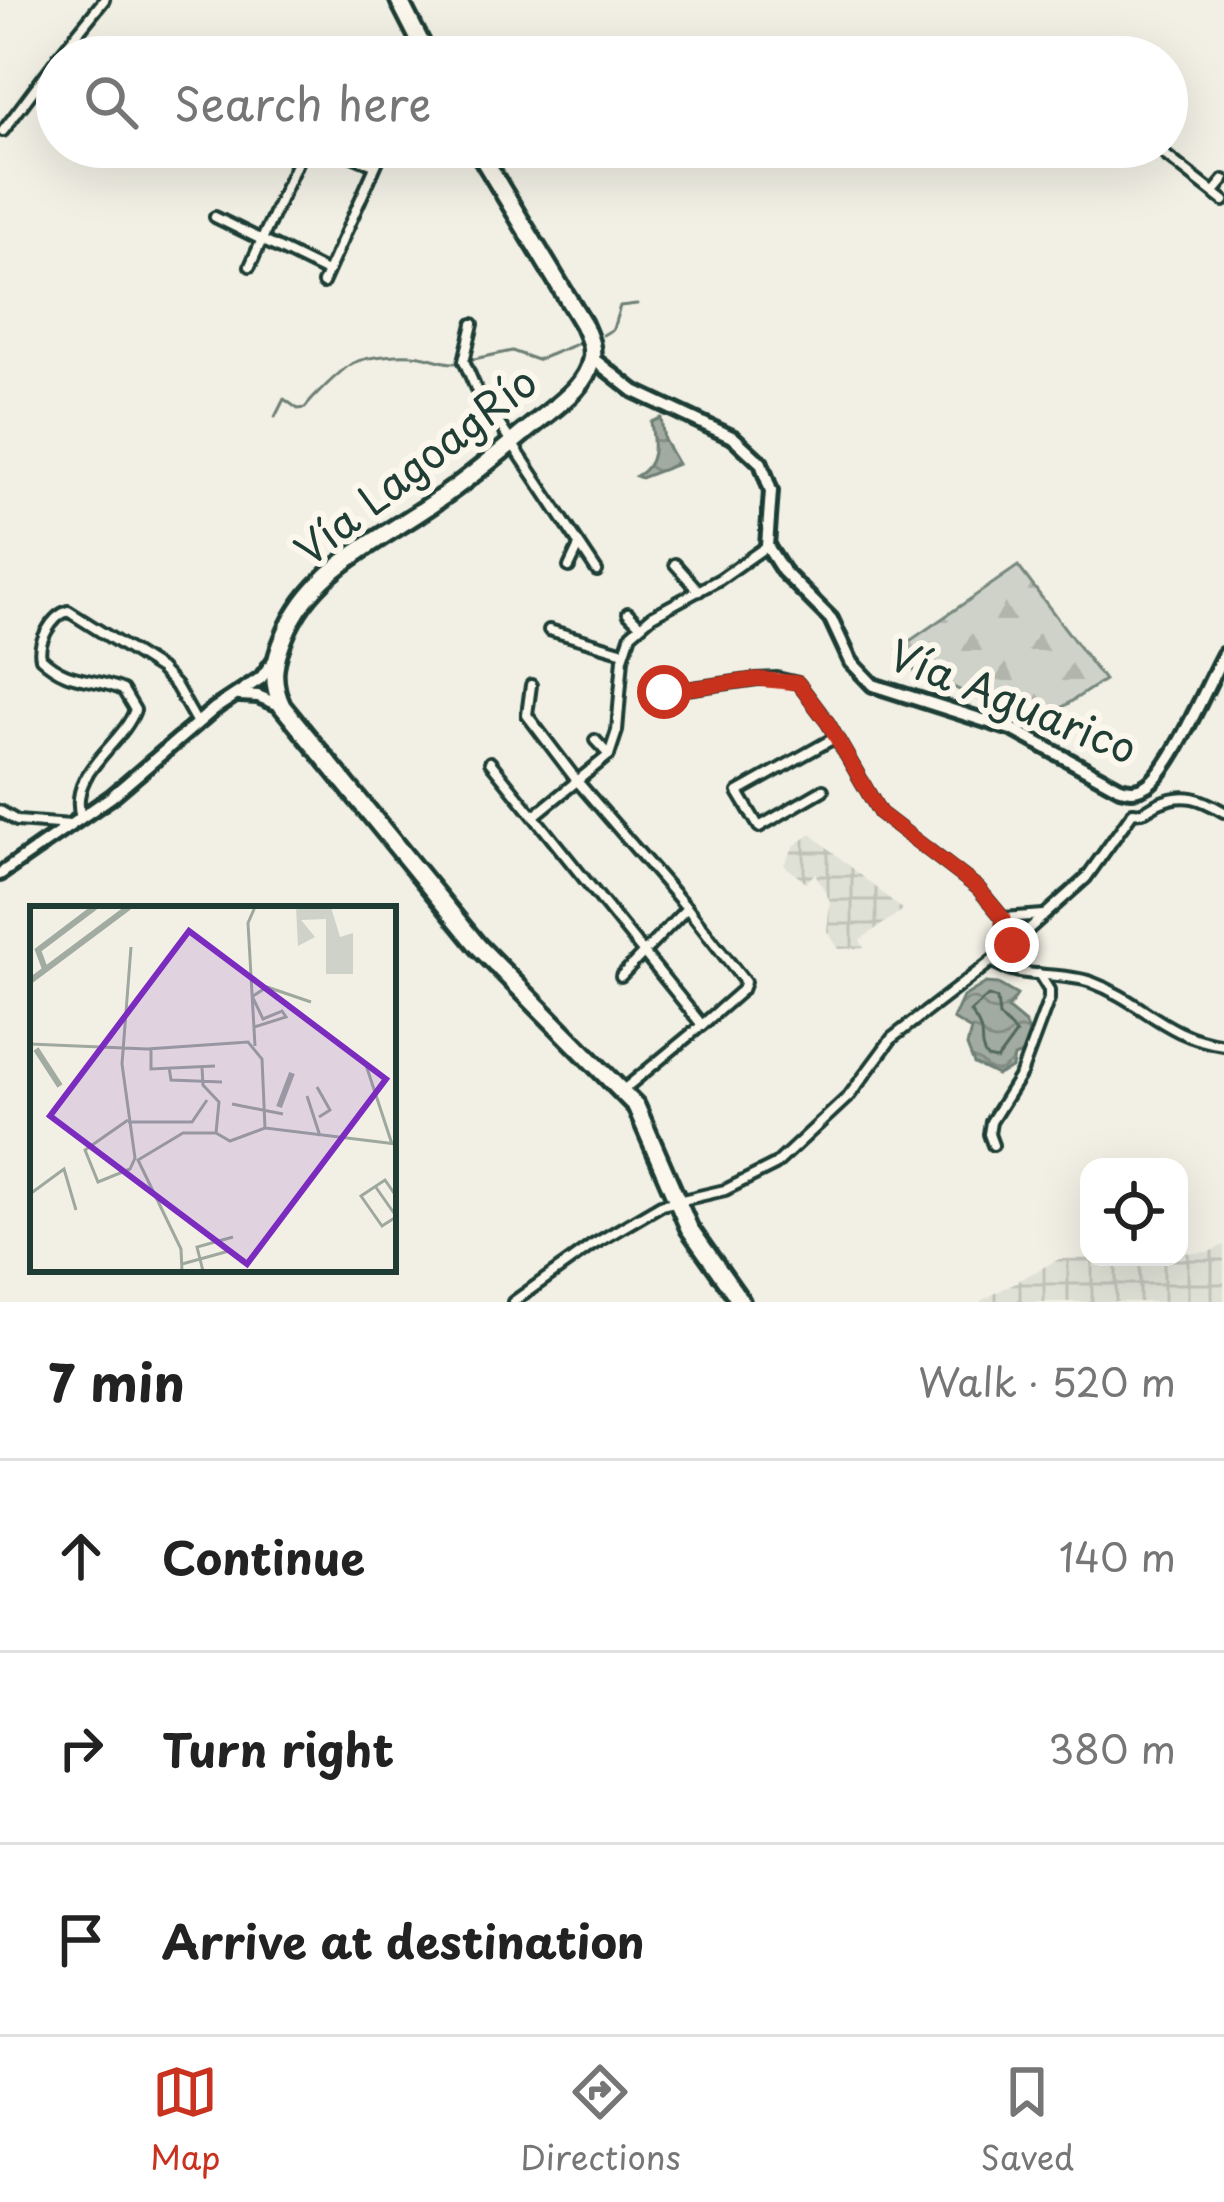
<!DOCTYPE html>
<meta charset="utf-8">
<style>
:root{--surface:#fff;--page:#f6f6f6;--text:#222;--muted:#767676;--line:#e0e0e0;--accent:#c8321e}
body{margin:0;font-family:"Playpen Sans",sans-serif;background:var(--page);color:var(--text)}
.controls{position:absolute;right:36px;bottom:36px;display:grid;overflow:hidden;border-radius:24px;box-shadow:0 12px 48px #0002}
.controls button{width:108px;height:108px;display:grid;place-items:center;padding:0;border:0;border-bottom:3px solid var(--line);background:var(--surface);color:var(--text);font:60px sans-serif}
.stop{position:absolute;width:36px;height:36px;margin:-27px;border:9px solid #c8321e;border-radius:50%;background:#fff}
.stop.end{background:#c8321e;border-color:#fff;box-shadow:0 3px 12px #0008}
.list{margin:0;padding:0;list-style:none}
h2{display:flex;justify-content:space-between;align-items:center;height:156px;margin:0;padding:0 48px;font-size:51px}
h2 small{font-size:39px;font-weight:400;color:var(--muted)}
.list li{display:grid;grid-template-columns:78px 1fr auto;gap:36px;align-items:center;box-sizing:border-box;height:192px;padding:0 48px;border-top:3px solid var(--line)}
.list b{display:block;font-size:45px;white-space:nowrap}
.list em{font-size:39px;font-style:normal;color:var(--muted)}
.icon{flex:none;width:66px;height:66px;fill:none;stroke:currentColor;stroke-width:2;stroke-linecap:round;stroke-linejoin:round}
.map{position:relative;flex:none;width:1224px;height:1302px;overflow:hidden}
.search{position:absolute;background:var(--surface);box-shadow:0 12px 48px #0002;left:36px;right:36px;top:36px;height:132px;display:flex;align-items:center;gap:30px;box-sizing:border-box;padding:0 42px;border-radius:66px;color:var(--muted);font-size:45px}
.sheet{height:732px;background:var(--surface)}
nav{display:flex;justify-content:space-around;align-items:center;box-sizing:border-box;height:168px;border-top:3px solid var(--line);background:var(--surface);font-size:33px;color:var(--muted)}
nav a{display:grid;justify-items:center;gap:6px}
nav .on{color:var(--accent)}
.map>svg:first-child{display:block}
.industrial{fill:url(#industrial-grid)}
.forest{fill:url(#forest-firs);stroke:#77887e;stroke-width:3}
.water{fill:url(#water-waves);stroke:#6e7f75;stroke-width:3}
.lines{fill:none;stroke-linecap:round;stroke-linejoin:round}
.shore{stroke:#536960;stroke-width:3}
.stream{stroke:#6e7f75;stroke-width:3}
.street-casing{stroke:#1f3d34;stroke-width:16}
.secondary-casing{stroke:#1f3d34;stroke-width:20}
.highway-casing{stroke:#1f3d34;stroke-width:24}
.street{stroke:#fbf7ec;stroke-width:8}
.secondary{stroke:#fbf7ec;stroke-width:10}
.highway{stroke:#fbf7ec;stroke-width:15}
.route{stroke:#c8321e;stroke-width:15}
.labels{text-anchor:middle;stroke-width:12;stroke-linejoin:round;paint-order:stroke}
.street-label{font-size:42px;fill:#1f3d34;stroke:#fbf7ec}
.inset-river{fill:none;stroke:#a2aba1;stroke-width:6}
.inset-road{fill:none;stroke:#9ea89e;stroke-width:3}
.view{fill:#7b2cbf;fill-opacity:0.15;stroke:#7b2cbf;stroke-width:6}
.inset-edge{fill:none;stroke:#1f3d34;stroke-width:6}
</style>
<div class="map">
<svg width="1224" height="1302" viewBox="0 0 1224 1302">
<defs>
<pattern id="industrial-grid" width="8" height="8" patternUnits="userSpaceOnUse" patternTransform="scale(3)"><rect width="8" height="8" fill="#e0e1d6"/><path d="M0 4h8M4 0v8" fill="none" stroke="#c0c2b8"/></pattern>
<pattern id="forest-firs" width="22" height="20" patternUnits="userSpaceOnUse" patternTransform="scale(3)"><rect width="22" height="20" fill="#cfd2c8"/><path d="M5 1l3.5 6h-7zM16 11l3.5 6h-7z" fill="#b1b5ac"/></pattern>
<pattern id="water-waves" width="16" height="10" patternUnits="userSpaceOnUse" patternTransform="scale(3)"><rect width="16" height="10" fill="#a2aba1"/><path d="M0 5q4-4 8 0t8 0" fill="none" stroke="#838c84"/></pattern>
</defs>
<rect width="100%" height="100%" fill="#f2f0e5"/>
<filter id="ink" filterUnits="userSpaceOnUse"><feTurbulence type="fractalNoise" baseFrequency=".00833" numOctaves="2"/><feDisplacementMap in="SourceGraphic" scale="24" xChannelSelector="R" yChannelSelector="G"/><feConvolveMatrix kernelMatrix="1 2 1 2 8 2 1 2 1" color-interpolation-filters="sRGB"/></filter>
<g filter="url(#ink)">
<g class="industrial">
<polygon points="811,834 903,910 860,940 864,948 839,949 827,931 830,901 815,873 806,883 784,865 794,846"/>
<polygon points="1224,1245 1224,1302 979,1302 1059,1259 1179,1257 1179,1253 1209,1252"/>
</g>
<polygon class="forest" points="1018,566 1104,680 1043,720 1002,701 990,705 941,681 920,678 898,649"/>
<g class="water">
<path d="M661 418 664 440 678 464 641 478 636 476C658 465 654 442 651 422Z"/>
<polygon points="986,983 998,984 1017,995 1008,1009 1025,1023 1031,1035 1022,1054 1014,1057 1012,1068 997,1075 974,1064 967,1046 971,1030 953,1019 963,997"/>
</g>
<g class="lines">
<path class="shore" d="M988 996 997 999 999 1016 1016 1034 997 1060 987 1058C975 1041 990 1036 970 1012Z"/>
<g class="stream">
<polyline points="603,335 613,329 620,306 637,304"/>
<polyline points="469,360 512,351 537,360 579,343"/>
<path d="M275 417 284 399 298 409 305 408C313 397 342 369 353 363 367 356 405 353 420 356 434 358 443 364 457 363"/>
</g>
<defs>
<g id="street">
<polyline points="58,57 104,0"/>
<polyline points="3,131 57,59"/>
<polyline points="331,147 374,165"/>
<polyline points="1155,147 1224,201"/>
<polyline points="1214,192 1224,180"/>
<polyline points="215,217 327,272"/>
<polyline points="250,266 304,147"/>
<polyline points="323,283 384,147"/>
<polyline points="473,324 464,361 476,389 597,571"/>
<polyline points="675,564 699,591"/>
<polyline points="569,567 579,546"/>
<polyline points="628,613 640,625"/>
<polyline points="549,630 624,652"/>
<polyline points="531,685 527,715 578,782 687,908 621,976"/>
<polyline points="657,693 757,679 777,678 798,683 828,723 880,813 978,888 1003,918 1001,953"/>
<polyline points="595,740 609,755"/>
<polyline points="490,762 702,1025 623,1090"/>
<polyline points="823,790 759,827 738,792 836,737"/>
<polyline points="0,811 17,821 71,825"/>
<polyline points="534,816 609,755 617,731 623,658 631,634 652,616 720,579 767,546"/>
<path d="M81 818C67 772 121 747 135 710L123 690C92 676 70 685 41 658 37 642 52 616 68 611L160 669 176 686 197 723"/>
<polyline points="687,908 745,982 742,990 702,1025"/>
<polyline points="1003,918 1043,915"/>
<path d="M992 961C1017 980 1061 971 1091 982 1143 1001 1164 1037 1224 1045"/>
<polyline points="993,1145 989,1134 991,1122 1021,1074 1049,999 1049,990 1039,974"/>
<path d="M513 1302 591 1246 661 1205 725 1190 775 1165 849 1096 892 1038 1001 954 1086 878 1133 812C1146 814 1148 808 1159 803 1185 791 1202 799 1224 812"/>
</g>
<g id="secondary">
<path d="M592 358 634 391 734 438 761 463 771 491 767 546 783 571 831 619 851 662 873 685 1014 730 1120 788C1131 791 1137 791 1147 785 1172 769 1208 683 1224 654"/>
<polyline points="240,695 258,696 282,706"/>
<polyline points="0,874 111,797 214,709 261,678 275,659"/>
</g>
<g id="highway">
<polyline points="399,0 428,57"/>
<path d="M476 147 583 324C588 336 594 347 591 360 587 386 556 406 537 422 506 447 475 474 442 497 385 539 313 565 285 635 274 661 270 680 282 706L478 946 636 1106 689 1228 741 1302"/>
</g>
</defs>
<use href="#street" class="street-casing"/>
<use href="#secondary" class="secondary-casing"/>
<use href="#highway" class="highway-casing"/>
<use href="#street" class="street"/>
<use href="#secondary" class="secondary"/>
<use href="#highway" class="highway"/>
</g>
</g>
<g class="lines" filter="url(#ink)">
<polyline class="route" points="664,692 757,679 798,683 828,723 880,813 978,888 1003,918 1001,954 1012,945"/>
</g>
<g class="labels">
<g class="street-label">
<text transform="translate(416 466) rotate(-38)" y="15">Vía LagoagRío</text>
<text transform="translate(1013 702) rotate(22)" y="15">Vía Aguarico</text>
</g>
</g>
<g transform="translate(30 906)">
<rect width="366" height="366" fill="#f2f0e5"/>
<path d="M266 1H301L310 31 323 27V68H296V13L271 14 285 31 268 40Z" fill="#cfd2c8"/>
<path class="inset-river" d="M15 63 8 44 65 1M0 75 99 1M6 143 30 180M249 201 262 167"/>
<path class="inset-road" d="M225 1 218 17 225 140M223 90 237 81 281 96M223 92 233 113 252 105 256 111 224 121M0 138 117 143 218 136 232 153 235 222 366 238M121 143V163L185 160M336 159 362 238M139 161 141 174 192 176M172 161 173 179 189 196 186 227M287 181 300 204 289 211M277 190 290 230M202 198 253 208M98 214 55 244 68 276 100 263 105 252 92 158 101 41M98 216H162L177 194M345 280 366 310M0 288 34 263 46 304M366 290 355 274 331 290 352 320 366 311M152 358 199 345M152 365 151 343 108 254 153 227H186L200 235 235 222M173 365 167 341 203 331"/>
<path class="view" d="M159 25 356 173 217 358 20 210Z"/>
<rect width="366" height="366" class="inset-edge"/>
</g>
</svg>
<div class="controls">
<button><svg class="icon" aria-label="locate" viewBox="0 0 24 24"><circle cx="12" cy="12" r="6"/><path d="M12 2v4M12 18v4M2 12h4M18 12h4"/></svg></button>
</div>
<div class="stop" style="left:664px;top:692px"></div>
<div class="stop end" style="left:1012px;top:945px"></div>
<div class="search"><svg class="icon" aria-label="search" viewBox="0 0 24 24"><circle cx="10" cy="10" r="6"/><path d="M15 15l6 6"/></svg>Search here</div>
</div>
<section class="sheet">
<h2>7 min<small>Walk · 520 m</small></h2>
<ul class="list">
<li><svg class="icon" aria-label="ahead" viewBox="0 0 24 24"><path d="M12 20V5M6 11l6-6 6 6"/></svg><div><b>Continue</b></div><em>140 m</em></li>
<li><svg class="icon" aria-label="right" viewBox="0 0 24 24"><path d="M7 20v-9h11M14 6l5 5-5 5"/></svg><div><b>Turn right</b></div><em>380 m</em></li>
<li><svg class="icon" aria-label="arrive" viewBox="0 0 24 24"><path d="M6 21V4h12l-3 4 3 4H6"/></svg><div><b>Arrive at destination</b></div></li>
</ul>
</section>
<nav>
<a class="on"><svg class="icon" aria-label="map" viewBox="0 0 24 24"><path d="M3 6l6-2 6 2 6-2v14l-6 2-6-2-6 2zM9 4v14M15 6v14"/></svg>Map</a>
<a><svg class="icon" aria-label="directions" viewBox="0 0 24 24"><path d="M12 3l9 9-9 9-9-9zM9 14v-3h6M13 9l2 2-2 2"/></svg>Directions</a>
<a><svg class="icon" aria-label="saved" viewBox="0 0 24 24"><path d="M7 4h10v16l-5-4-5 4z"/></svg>Saved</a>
</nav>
